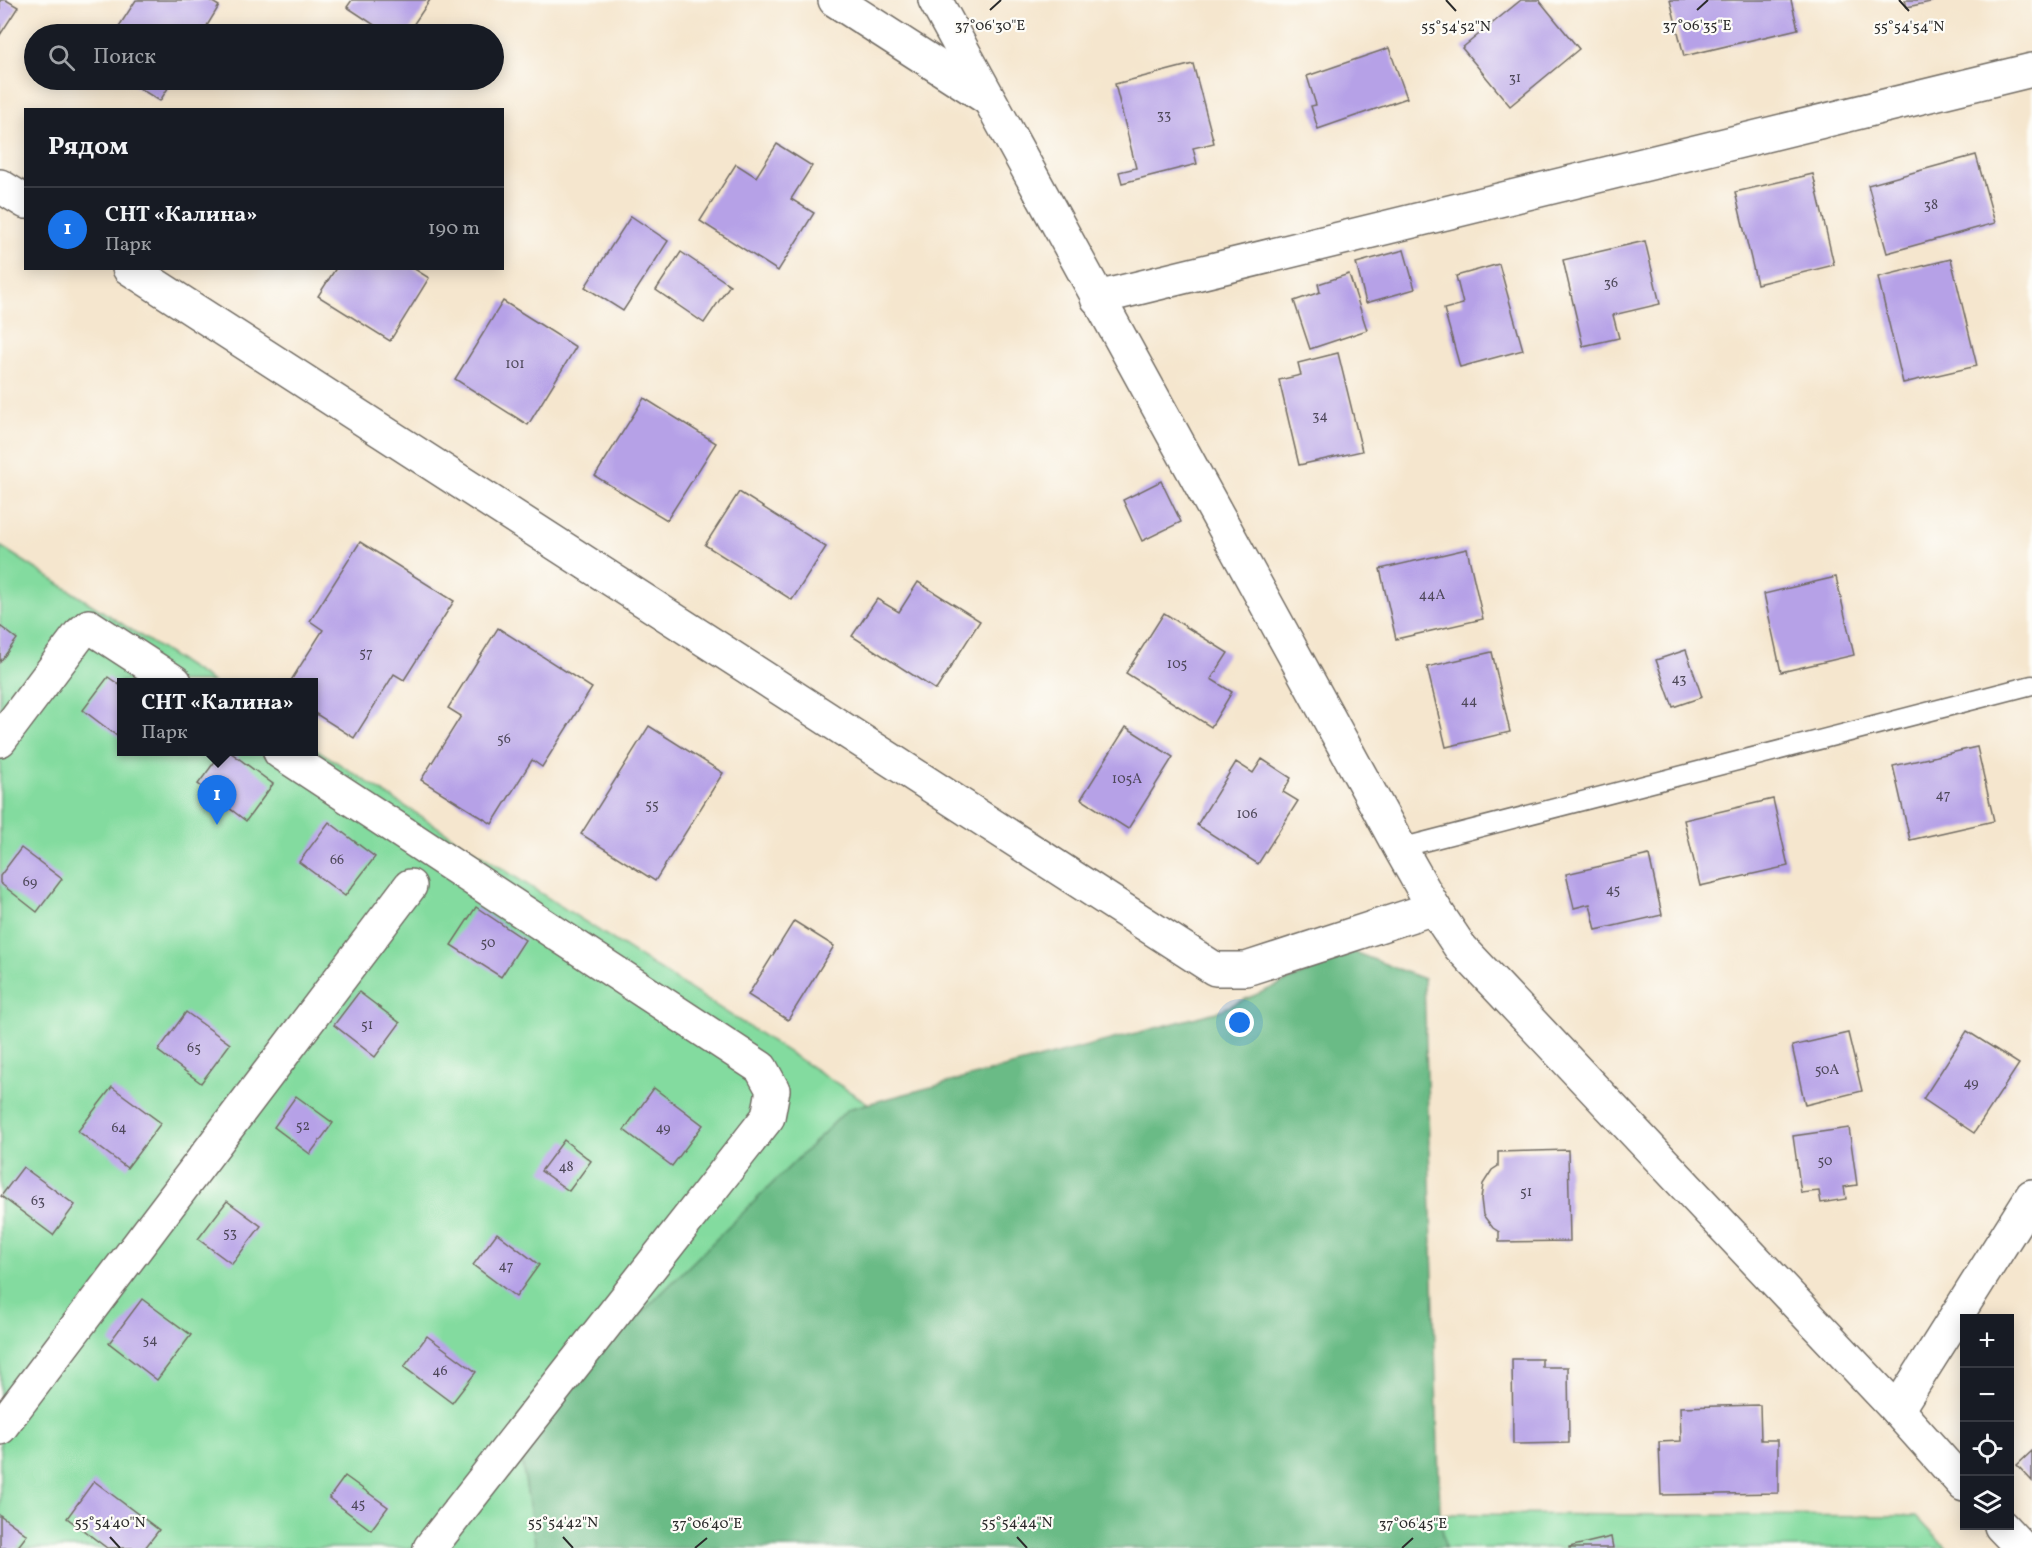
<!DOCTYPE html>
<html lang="ru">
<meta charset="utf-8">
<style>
:root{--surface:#171b24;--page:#20242c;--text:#f1f3f6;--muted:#9ea1a6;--line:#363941;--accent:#1a73e8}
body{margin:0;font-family:Vollkorn,serif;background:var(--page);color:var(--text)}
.controls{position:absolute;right:18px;bottom:18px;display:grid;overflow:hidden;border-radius:0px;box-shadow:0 3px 15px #0003}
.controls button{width:54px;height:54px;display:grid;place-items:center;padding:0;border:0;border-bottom:2px solid var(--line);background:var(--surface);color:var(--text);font:30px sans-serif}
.you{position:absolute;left:1240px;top:1023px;width:21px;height:21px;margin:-15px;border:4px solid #fff;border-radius:50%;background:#1a73e8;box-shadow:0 0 0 9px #1a73e833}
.badge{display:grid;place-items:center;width:39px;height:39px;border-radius:50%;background:var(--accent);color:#fff;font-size:20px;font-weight:700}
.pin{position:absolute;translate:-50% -50px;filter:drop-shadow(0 2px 3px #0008)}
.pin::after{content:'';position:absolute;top:32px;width:21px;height:18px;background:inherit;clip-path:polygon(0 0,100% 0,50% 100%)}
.popup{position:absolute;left:117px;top:678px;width:201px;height:78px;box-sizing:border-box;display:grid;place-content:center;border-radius:0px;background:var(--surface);filter:drop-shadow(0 2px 4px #0005);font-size:20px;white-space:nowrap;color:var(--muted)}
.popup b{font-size:22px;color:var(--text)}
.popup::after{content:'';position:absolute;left:50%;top:100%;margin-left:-12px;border:12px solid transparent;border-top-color:var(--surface)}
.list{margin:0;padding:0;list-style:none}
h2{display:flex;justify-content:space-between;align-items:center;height:78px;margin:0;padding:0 24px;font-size:26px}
h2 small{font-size:20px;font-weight:400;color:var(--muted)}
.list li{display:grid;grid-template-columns:39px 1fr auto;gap:18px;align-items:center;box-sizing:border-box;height:84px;padding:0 24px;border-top:2px solid var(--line)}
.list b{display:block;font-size:22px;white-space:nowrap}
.list p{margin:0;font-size:20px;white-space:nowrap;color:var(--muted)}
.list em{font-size:20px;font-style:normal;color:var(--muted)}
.icon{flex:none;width:33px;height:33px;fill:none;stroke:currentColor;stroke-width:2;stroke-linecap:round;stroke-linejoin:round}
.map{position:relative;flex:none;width:2032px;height:1548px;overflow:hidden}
.search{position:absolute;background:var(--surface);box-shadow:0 3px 15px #0003;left:24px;top:24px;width:480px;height:66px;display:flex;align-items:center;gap:15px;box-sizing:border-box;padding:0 21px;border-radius:33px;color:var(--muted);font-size:22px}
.panel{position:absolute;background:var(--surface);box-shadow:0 3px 15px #0003;left:24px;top:108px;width:480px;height:162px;border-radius:0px}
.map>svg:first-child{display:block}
.green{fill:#83db9f;stroke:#578365;stroke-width:1.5}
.forest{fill:#6abb86;stroke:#4a7358;stroke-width:1.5}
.building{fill:#b6a1e7}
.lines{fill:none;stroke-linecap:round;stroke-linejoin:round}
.service-casing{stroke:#726c64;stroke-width:21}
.minor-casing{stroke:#726c64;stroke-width:36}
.service{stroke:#fff;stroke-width:18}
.minor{stroke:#fff;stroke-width:33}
.ticks{fill:none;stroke:#2b2b2b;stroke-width:2}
.labels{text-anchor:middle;stroke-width:4.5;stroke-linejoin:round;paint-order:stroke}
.number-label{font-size:14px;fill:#4e485a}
.ticks-label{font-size:15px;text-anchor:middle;fill:#2b2b2b;stroke:#fdfcf7;stroke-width:4.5;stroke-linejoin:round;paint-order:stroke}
</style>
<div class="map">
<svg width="2032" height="1548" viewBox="0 0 2032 1548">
<rect width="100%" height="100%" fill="#fdfcf7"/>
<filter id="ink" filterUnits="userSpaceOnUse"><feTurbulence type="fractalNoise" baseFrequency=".0167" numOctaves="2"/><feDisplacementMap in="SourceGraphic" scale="12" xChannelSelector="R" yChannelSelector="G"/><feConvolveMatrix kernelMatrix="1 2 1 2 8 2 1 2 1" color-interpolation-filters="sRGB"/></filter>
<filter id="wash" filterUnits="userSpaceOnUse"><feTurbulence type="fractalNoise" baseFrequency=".008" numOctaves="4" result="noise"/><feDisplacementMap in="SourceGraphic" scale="24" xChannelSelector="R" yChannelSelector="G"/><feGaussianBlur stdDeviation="1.35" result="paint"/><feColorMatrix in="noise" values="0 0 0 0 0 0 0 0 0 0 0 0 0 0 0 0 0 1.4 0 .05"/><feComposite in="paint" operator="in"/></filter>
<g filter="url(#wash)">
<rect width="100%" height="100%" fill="#f5e6ce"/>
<g class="green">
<polygon points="0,546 213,682 121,682 121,752 313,752 313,747 869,1104 848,1109 518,1435 536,1548 0,1548"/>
<polygon points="1440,1514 1916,1516 1946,1548 1445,1548"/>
</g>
<polygon class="forest" points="1354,952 1424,979 1440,1514 1445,1548 536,1548 518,1435 848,1109 1216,1012"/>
<g id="blocks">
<g class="building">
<polygon points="0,0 6,0 18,7 0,35"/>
<polygon points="136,0 209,0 219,6 202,34 114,34"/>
<polygon points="352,0 430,0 407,34 388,34 347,7"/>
<polygon points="1521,0 1539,0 1579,49 1510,106 1462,48"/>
<polygon points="1670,0 1791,0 1798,29 1684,56"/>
<polygon points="1905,0 1935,0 1935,1 1907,7"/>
<polygon points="1389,48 1407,98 1318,129 1311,106 1316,105 1307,76"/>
<polygon points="1193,64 1214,143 1193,148 1197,164 1122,183 1119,172 1136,168 1115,84"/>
<polygon points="126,80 173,80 160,101"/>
<polygon points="777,144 812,166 791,199 814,213 778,271 700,221 736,164 756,177"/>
<polygon points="1976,155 1995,223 1887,253 1868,185"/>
<polygon points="1813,174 1834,265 1757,284 1735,192"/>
<polygon points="631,216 668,241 623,311 585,287"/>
<polygon points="1645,241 1660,304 1613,315 1619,338 1583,346 1563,260"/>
<polygon points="1404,250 1415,289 1366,303 1356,263"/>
<polygon points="681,252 730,285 704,323 656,290"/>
<polygon points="1951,259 1977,366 1903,383 1878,277"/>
<polygon points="1499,264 1523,350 1460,367 1444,309 1463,304 1456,276"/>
<polygon points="336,268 413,268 429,278 390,341 318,296"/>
<polygon points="1349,274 1367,330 1310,349 1294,301 1320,292 1318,284"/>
<polygon points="503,301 576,347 528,425 455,379"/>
<polygon points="1338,353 1362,451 1299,465 1279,380 1301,375 1298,363"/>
<polygon points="644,398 716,443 667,520 595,476"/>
<polygon points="1161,481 1181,522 1142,541 1123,500"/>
<polygon points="739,492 826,547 792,600 705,545"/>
<polygon points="360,542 454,601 404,680 394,674 354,738 313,712 313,682 290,682 323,630 310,621"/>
<polygon points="1467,549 1483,619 1396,639 1380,569"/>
<polygon points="1836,577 1854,655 1781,672 1764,594"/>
<polygon points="918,582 980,621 936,690 852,636 877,599 899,612"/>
<polygon points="1164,613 1228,653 1211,679 1232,692 1211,727 1126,673"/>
<polygon points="0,626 17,639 0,662"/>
<polygon points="498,628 592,688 542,767 532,760 492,824 421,780 461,716 448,708"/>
<polygon points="1686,650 1702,697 1673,707 1656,660"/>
<polygon points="1492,652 1510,732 1446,747 1427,667"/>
<polygon points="108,677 121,686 121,739 83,710"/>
<polygon points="649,726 723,773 655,881 581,834"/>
<polygon points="1126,727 1173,757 1128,829 1081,799"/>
<polygon points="1977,747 1994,821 1910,840 1893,766"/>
<polygon points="222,752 230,752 273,784 246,821 198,784"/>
<polygon points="1262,759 1291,778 1283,792 1298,801 1258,864 1197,825 1236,762 1253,773"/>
<polygon points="1773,799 1788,866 1700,886 1684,820"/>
<polygon points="329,822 375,857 345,896 299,862"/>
<polygon points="21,848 62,879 37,912 0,883 0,876"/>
<polygon points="1649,855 1662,915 1596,930 1590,904 1574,908 1566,874"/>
<polygon points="476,907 525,940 501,977 451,945"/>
<polygon points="794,921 834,946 788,1020 748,995"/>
<polygon points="359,992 400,1023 375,1057 334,1025"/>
<polygon points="186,1012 230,1044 201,1083 158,1051"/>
<polygon points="1967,1031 2019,1064 1974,1133 1923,1099"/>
<polygon points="1848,1033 1862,1091 1805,1105 1792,1046"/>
<polygon points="112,1087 161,1123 127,1168 78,1131"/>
<polygon points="654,1088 703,1125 672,1166 624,1130"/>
<polygon points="296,1096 333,1123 310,1154 274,1127"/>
<polygon points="1849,1128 1857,1185 1844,1187 1846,1199 1821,1203 1819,1191 1801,1193 1793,1136"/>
<polygon points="564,1140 591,1161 569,1191 541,1171"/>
<polygon points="1568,1150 1570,1241 1499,1242 1499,1232 1493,1228 1483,1215 1481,1199 1483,1184 1492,1170 1498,1166 1498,1152"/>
<polygon points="23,1167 75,1205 53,1235 1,1196"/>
<polygon points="227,1201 261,1226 232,1264 198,1239"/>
<polygon points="497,1233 539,1265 516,1297 473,1265"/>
<polygon points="142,1299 191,1335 157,1380 109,1343"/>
<polygon points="427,1336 476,1372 452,1403 404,1367"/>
<polygon points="1512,1359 1542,1359 1542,1367 1568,1367 1569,1443 1513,1444"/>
<polygon points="1760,1405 1761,1440 1778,1440 1778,1493 1661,1495 1659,1442 1681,1441 1680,1407"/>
<polygon points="2032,1451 2032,1481 2017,1465"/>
<polygon points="345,1476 388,1507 371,1530 329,1498"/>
<polygon points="94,1481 159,1530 145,1548 107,1548 67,1518"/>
<polygon points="0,1515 27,1535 17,1548 0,1548"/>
<polygon points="1611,1537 1613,1548 1569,1548 1569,1547"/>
</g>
</g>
</g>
<g filter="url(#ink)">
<use href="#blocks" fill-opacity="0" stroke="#726c64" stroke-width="1.5"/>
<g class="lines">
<defs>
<polyline id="service" points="1400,848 2032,685"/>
<g id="minor">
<polyline points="835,0 987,98"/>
<polyline points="935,0 1400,848 1434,908 1460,947 1897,1410 1964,1485"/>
<polyline points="0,186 26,202"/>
<polyline points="129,268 1215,969 1246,969 1434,908"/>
<polyline points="1097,298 2032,70"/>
<polyline points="0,740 79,635 89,626 175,682"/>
<polyline points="280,752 761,1068 773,1090 768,1117 430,1548"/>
<polyline points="1897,1410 2032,1196"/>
<polyline points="0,1428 410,886"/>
<polyline points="2001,1526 2022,1548"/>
</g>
</defs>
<use href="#service" class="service-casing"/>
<use href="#minor" class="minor-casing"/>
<use href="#service" class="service"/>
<use href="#minor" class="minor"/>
</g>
</g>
<path class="ticks" d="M1446 0 1456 11M1899 0 1909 11M990 10 1001 0M1697 10 1708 0M110 1537 120 1548M563 1537 573 1548M1017 1537 1027 1548M695 1548 707 1538M1402 1548 1413 1538"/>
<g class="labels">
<g class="number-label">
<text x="1515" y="82">31</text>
<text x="1164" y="119">33</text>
<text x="1931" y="209">38</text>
<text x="1611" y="287">36</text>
<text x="515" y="368">101</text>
<text x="1320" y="420">34</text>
<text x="1432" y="599">44А</text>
<text x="366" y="657">57</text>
<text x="1177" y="668">105</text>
<text x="1679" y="683">43</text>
<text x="1469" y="705">44</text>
<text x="504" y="743">56</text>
<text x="1127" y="783">105А</text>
<text x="1943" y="799">47</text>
<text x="652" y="809">55</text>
<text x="1247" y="818">106</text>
<text x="337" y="864">66</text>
<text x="30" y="886">69</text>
<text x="1613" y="894">45</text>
<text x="488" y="947">50</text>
<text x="367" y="1029">51</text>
<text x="194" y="1052">65</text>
<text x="1827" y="1074">50А</text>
<text x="1971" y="1087">49</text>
<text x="303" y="1130">52</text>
<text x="119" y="1132">64</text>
<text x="663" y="1132">49</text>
<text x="1825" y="1165">50</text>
<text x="566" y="1171">48</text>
<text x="1526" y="1196">51</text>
<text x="38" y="1205">63</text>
<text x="230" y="1237">53</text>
<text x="506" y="1270">47</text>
<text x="150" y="1344">54</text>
<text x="440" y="1375">46</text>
<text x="358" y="1508">45</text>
</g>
</g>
<g class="ticks-label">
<text x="1697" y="30">37°06'35"E</text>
<text x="990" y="30">37°06'30"E</text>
<text x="1456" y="31">55°54'52"N</text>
<text x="1909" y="31">55°54'54"N</text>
<text x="110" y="1527">55°54'40"N</text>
<text x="563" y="1527">55°54'42"N</text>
<text x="1017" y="1527">55°54'44"N</text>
<text x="707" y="1528">37°06'40"E</text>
<text x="1413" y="1528">37°06'45"E</text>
</g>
</svg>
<div class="controls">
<button>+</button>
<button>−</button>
<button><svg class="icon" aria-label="locate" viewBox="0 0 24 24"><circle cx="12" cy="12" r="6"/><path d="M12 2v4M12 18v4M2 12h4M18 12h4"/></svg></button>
<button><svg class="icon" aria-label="layers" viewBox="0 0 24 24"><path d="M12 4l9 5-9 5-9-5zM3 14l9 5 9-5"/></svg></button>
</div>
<div class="you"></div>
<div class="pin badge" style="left:217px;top:825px">1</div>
<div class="popup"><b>СНТ «Калина»</b>Парк</div>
<div class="search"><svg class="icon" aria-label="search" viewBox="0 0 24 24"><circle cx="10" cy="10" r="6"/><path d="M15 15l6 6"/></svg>Поиск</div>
<section class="panel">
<h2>Рядом<small></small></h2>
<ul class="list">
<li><span class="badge">1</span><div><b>СНТ «Калина»</b><p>Парк</p></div><em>190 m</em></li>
</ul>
</section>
</div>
